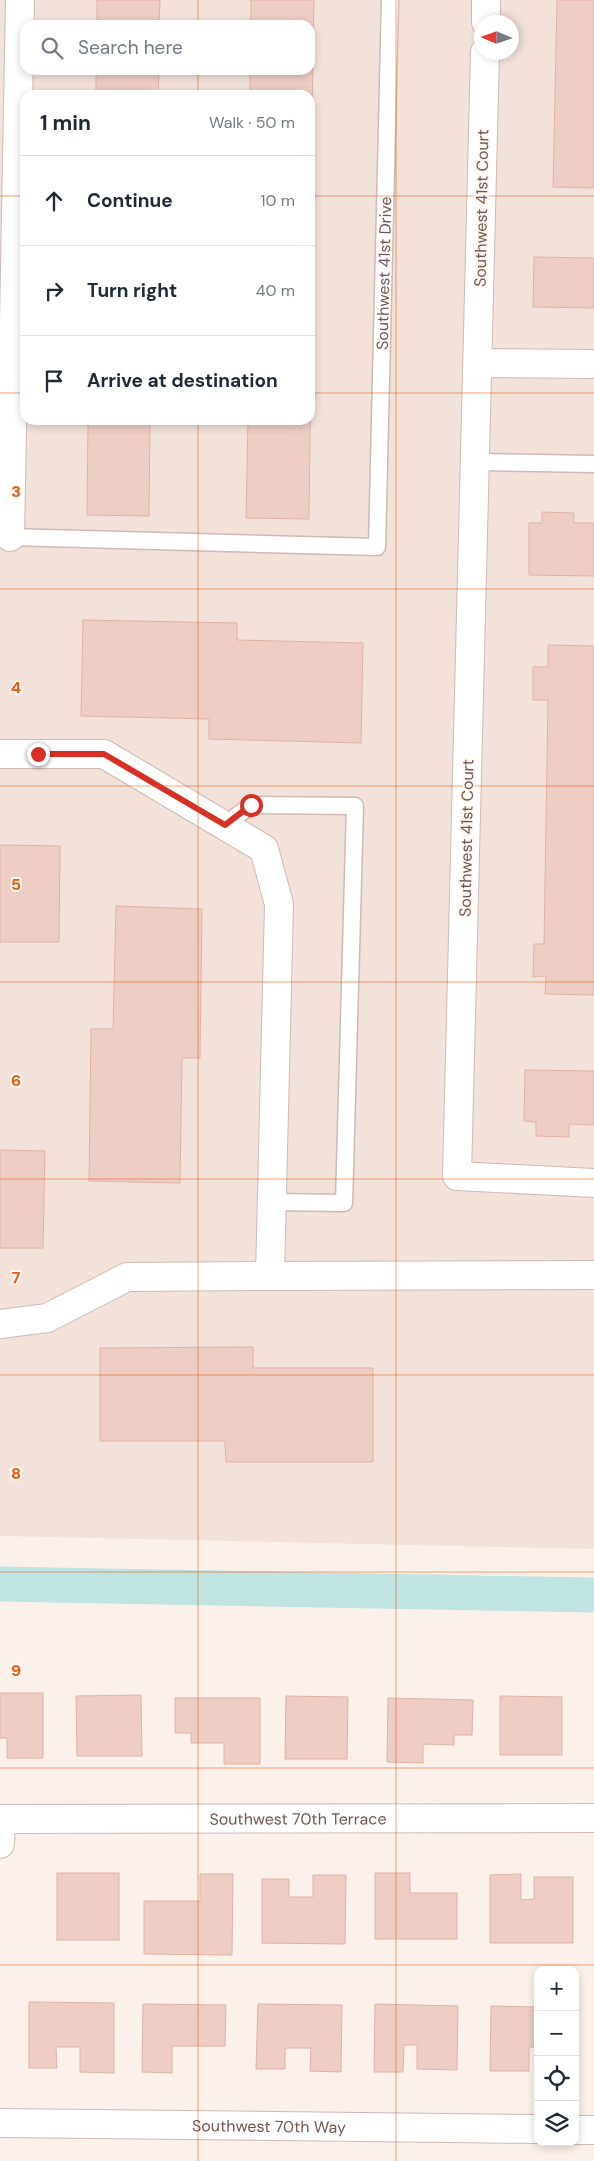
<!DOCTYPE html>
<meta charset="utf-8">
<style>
:root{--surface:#fff;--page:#f2f2f3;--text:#1f2937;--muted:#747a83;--line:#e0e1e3}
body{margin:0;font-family:"DM Sans",sans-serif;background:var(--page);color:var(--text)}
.controls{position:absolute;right:15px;bottom:15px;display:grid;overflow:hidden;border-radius:10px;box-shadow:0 2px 8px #0003}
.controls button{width:45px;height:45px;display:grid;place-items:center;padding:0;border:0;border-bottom:1px solid var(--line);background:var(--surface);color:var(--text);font:25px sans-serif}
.compass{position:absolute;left:474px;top:15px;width:45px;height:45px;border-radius:50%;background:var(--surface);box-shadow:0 2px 8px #0003;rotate:272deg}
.stop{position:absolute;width:15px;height:15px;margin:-11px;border:4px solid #d93025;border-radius:50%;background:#fff}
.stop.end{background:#d93025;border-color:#fff;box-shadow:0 1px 5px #0008}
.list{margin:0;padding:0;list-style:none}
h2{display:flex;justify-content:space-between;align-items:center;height:65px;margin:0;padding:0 20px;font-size:21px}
h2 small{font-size:16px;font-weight:400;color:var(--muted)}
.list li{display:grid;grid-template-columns:32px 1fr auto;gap:15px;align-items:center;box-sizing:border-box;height:90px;padding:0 20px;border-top:1px solid var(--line)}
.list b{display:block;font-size:19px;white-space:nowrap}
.list em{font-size:16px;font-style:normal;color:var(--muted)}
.icon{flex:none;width:28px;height:28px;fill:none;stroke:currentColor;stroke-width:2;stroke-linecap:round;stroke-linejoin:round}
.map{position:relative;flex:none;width:594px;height:2161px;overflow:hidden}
.search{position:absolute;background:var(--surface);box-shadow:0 2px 8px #0003;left:20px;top:20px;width:295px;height:55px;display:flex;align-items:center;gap:12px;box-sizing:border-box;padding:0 18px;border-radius:15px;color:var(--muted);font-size:19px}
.panel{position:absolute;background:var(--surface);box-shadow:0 2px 8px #0003;left:20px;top:90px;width:295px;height:335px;border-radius:15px}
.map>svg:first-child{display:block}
.residential{fill:#f2e2d9;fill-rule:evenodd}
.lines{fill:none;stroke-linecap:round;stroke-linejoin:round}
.canal{stroke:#c0e4e2;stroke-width:35}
.building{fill:#eecdc4;stroke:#e0b1a6}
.lane-casing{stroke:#cfbab3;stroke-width:19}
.street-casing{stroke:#cfbab3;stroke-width:30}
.lane{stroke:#fff;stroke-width:16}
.street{stroke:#fff;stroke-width:28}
.route{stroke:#d93025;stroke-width:6}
.grid{fill:none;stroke:#e8590c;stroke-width:1;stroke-opacity:0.55}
.labels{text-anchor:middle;stroke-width:4;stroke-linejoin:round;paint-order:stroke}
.street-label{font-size:16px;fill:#74554f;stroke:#fef6f1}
.grid-label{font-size:16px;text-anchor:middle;font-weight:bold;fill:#e8590c;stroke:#fef6f1;stroke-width:4;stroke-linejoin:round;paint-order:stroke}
</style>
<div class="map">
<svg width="594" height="2161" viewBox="0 0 594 2161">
<rect width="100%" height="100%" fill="#fbf1ea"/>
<path class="residential" d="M0 0H594V1549L0 1536ZM482 22H512V52H482ZM25 25H310V70H25ZM25 95H310V420H25Z"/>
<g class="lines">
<polyline class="canal" points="0,1584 594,1595"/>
</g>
<g class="building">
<polygon points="97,0 160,0 159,25 97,25"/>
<polygon points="251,0 314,0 311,175 310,95 250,95 250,70 310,70 310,25 251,25"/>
<polygon points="557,0 594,0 594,188 553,187"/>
<polygon points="96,70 159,70 158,95 96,95"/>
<polygon points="310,196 313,196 309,519 246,518 248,420 310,420"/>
<polygon points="534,257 594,258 594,308 533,307"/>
<polygon points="88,420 150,420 149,516 87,515"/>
<polygon points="542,512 574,513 574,523 594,523 594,576 529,575 529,523 542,523"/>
<polygon points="83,620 237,623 237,640 363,643 361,743 209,739 209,719 81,716"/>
<polygon points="548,645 594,646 594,995 545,994 546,976 533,977 534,944 544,944 548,700 533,700 533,667 548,667"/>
<polygon points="0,845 60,846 59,942 0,942"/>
<polygon points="116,906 202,909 200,1058 182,1058 180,1183 89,1181 91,1029 113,1029"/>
<polygon points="525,1070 594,1071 594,1125 569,1124 569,1137 536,1136 536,1122 524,1121"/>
<polygon points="0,1150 45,1151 43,1248 0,1248"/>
<polygon points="253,1347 253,1368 373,1368 373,1462 226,1462 225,1441 100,1441 100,1348"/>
<polygon points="0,1693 43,1693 43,1758 7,1758 7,1738 0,1738"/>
<polygon points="141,1695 142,1756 77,1756 76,1696"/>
<polygon points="286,1696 348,1697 347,1759 285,1759"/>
<polygon points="500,1696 562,1697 562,1755 500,1755"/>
<polygon points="175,1698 260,1698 260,1764 224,1764 224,1743 191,1743 191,1733 175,1733"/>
<polygon points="388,1698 473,1700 472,1735 454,1735 454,1745 423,1744 423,1763 387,1762"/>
<rect x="57" y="1873" width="62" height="67"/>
<polygon points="375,1873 410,1873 410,1893 457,1893 457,1939 375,1939"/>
<polygon points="200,1874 233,1874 232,1955 144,1954 144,1901 200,1901"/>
<polygon points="521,1874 521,1900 534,1899 534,1877 573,1877 573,1943 490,1943 490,1875"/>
<polygon points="313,1875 346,1875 345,1944 262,1943 262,1879 289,1879 289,1897 313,1897"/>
<polygon points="29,2002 114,2003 114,2073 80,2072 80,2047 56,2047 57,2068 29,2068"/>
<polygon points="143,2004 226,2005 225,2046 172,2046 172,2073 142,2072"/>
<polygon points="258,2004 342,2005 341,2072 310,2071 311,2048 285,2048 285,2069 256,2069"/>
<polygon points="375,2004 458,2006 457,2070 417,2069 417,2045 404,2045 403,2072 374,2072"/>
<polygon points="491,2006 538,2007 538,2047 529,2047 529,2071 490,2071"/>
</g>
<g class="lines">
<defs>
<g id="lane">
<polyline points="475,462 594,464"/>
<path id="s1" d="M10 537 377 547 390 0"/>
<polyline points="225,825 251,805 355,806 344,1203 271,1202"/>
</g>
<g id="street">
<polyline points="486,22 486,0"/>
<polyline points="485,52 457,1176 594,1183"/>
<polyline points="478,363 594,364"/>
<polyline points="10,537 20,0"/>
<polyline points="0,754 104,754 264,849 279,904 270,1276 127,1277 47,1318 0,1324"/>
<polyline points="270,1276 594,1275"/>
<path id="s2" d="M0 1819 594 1818"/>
<polyline points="0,1844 1,1819"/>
<path id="s3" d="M0 2123 538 2129"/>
<polyline points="575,2130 594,2130"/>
</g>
</defs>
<use href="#lane" class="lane-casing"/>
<use href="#street" class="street-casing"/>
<use href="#lane" class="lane"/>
<use href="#street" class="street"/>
</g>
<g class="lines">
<polyline class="route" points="38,754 104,754 225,825 251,805"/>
</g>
<path class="grid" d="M198 0V25M396 0V2161M198 70V95M0 196H25M310 196H594M0 393H25M310 393H594M198 420V2161M0 589H594M0 786H594M0 982H594M0 1179H594M0 1375H594M0 1572H594M0 1768H594M0 1965H594"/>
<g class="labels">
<g class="street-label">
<text transform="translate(481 208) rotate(-89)" y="6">Southwest 41st Court</text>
<text dy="6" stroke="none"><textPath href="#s1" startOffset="641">Southwest 41st Drive</textPath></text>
<text transform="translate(466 838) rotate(-89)" y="6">Southwest 41st Court</text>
<text dy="6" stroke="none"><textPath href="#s2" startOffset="298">Southwest 70th Terrace</textPath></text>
<text dy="6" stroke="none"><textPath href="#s3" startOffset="269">Southwest 70th Way</textPath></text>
</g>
</g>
<g class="grid-label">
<text x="16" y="497">3</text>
<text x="16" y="693">4</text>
<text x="16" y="890">5</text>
<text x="16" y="1086">6</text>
<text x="16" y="1283">7</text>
<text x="16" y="1479">8</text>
<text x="16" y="1676">9</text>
</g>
</svg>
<div class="controls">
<button>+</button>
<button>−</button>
<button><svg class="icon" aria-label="locate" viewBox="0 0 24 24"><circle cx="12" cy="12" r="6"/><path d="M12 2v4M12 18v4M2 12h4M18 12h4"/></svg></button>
<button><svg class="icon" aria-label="layers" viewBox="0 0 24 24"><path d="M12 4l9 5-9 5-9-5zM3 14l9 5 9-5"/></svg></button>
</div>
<svg class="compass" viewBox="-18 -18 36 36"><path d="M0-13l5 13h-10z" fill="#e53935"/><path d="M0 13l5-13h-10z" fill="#747a83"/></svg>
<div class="stop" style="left:251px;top:805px"></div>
<div class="stop end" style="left:38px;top:754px"></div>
<div class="search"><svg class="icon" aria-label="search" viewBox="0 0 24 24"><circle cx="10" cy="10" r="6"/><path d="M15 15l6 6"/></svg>Search here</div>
<section class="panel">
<h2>1 min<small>Walk · 50 m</small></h2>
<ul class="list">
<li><svg class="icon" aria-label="ahead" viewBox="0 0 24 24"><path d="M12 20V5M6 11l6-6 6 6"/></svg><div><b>Continue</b></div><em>10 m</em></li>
<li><svg class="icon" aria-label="right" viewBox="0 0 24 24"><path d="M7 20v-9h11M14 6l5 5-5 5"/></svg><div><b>Turn right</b></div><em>40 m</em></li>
<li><svg class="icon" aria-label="arrive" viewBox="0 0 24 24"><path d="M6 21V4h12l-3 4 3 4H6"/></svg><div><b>Arrive at destination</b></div></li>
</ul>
</section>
</div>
